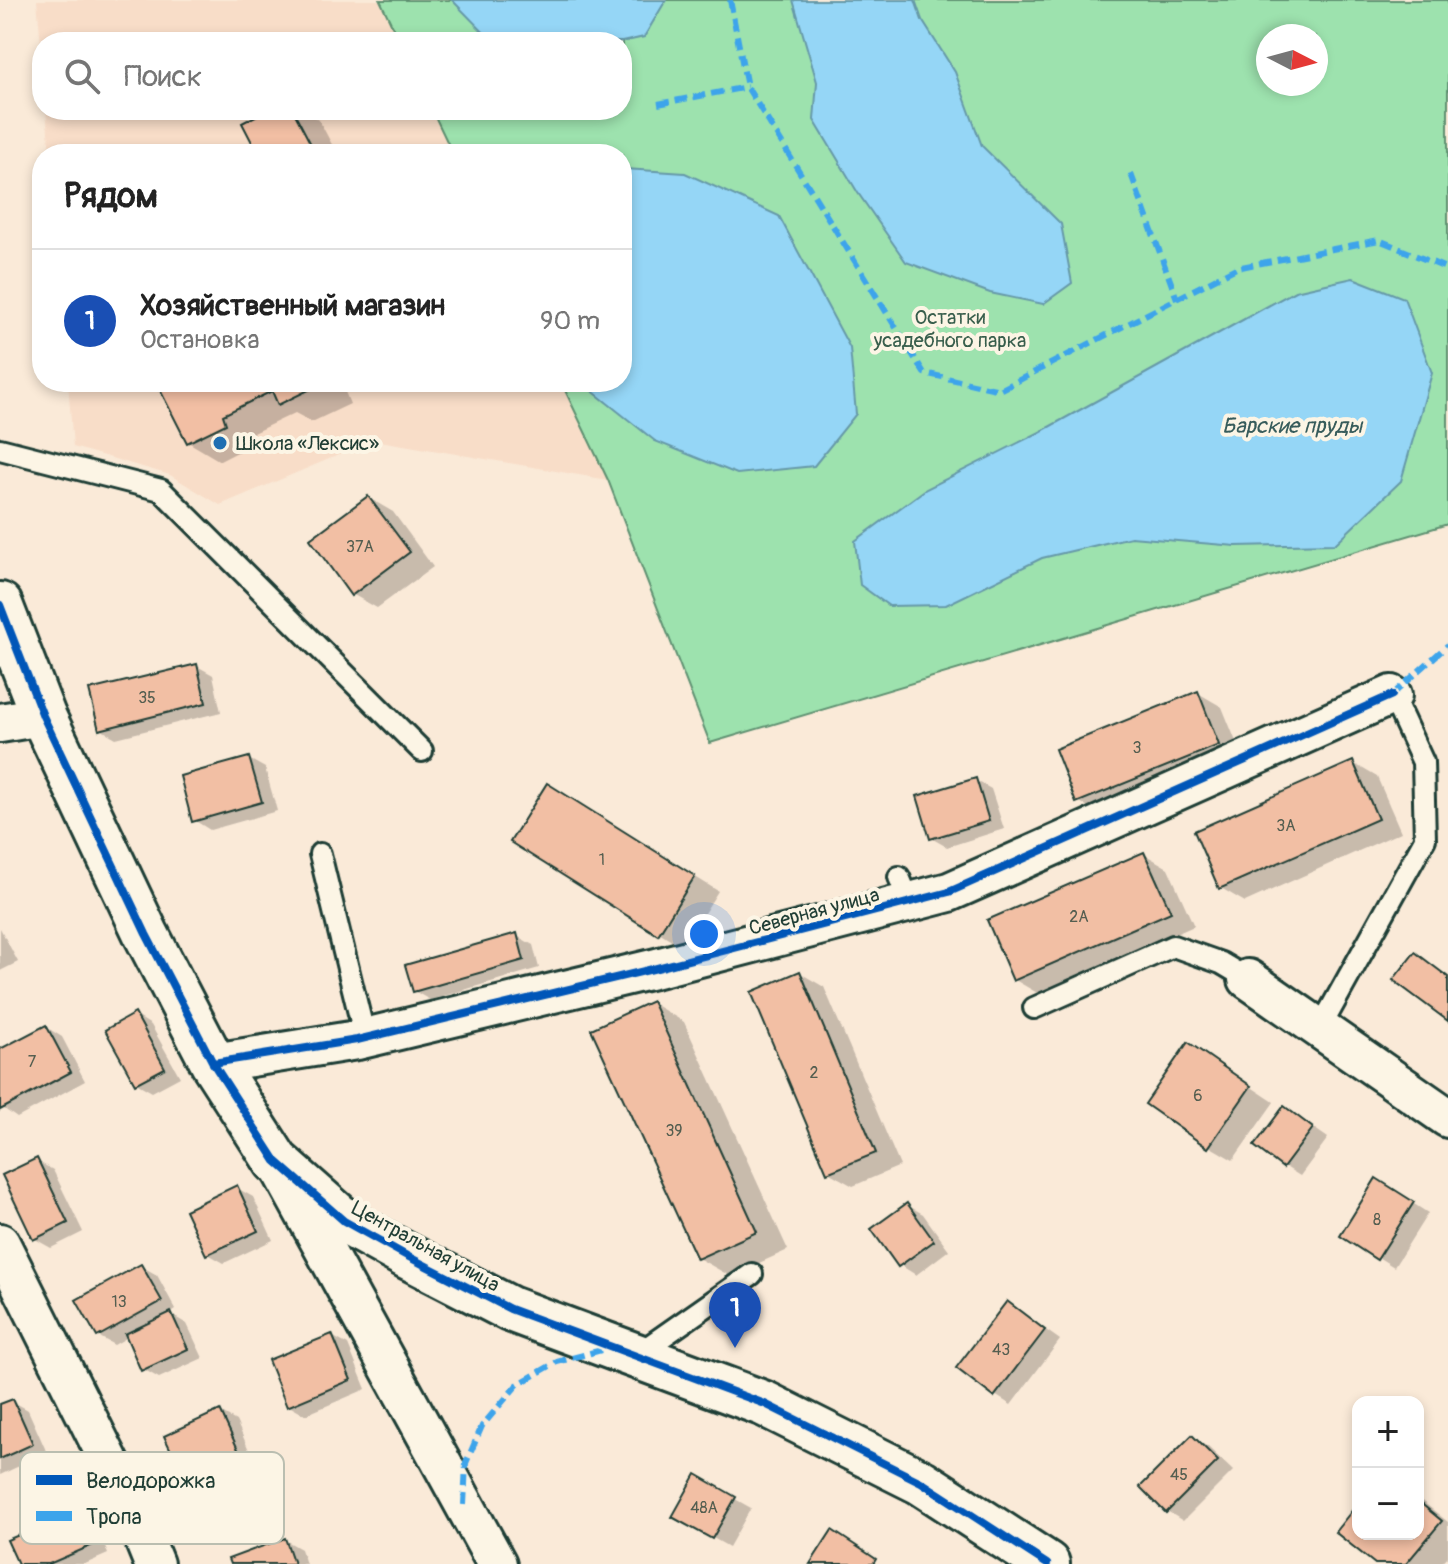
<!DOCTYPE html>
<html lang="ru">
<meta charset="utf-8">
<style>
:root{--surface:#fff;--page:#f2f2f2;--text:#222;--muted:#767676;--line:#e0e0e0;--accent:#b45309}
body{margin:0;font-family:Pangolin,sans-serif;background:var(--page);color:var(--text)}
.controls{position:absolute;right:24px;bottom:24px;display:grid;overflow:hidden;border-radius:16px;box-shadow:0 4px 12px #0003}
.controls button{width:72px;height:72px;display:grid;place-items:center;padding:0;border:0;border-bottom:2px solid var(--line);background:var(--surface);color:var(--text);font:40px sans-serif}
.compass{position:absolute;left:1256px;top:24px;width:72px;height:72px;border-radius:50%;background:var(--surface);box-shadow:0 4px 12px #0003;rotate:96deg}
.you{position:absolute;left:704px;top:934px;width:28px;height:28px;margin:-20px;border:6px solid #fff;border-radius:50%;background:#1a73e8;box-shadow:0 0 0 12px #1a73e833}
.badge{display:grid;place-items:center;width:52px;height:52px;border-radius:50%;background:var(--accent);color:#fff;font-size:26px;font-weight:700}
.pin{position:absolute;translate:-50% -66px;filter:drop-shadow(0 2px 4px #0008)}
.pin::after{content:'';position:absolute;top:42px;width:28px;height:24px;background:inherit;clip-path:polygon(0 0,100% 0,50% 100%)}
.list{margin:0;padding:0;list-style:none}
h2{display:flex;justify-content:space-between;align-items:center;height:104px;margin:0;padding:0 32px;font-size:34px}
h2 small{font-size:26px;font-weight:400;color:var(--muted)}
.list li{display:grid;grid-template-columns:52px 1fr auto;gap:24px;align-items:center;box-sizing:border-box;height:144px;padding:0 32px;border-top:2px solid var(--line)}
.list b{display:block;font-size:30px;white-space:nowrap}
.list p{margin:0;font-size:26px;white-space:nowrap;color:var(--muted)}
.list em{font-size:26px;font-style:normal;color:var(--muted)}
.icon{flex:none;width:44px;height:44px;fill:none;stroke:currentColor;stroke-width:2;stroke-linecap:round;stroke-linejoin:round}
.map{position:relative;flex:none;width:1448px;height:1564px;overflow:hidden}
.search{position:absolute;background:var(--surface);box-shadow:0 4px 12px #0003;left:32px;top:32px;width:600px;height:88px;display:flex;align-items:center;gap:20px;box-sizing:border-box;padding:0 28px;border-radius:32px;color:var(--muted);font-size:30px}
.panel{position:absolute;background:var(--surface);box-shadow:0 4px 12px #0003;left:32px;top:144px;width:600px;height:248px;border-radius:32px}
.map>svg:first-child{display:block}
.built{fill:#f8ddc8}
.green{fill:#9de2ae;stroke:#5e9071;stroke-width:2;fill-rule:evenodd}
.water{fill:#95d6f6;stroke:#6699a8;stroke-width:2}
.shadow{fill:#0003}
.building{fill:#f2bfa4;stroke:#1f3d34;stroke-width:2}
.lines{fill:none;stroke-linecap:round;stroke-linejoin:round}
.service-casing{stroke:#1f3d34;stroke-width:26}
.minor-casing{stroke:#1f3d34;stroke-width:44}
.tertiary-casing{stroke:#1f3d34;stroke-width:50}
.service{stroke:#fcf5e5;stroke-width:20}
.minor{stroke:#fcf5e5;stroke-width:38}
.tertiary{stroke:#fcf5e5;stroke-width:44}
.quiet{stroke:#3da4eb;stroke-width:6;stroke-dasharray:12 6;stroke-linecap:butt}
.cycleway-casing{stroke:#fcf5e5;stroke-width:13}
.cycleway{stroke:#0057b8;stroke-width:8}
.poi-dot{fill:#1f6fb2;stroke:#fcf5e5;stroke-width:3}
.labels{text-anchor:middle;stroke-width:8;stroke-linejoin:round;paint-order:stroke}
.number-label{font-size:16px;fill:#545e50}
.park-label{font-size:20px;fill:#385e4c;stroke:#fcf5e5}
.poi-label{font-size:20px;fill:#1f3d34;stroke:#fcf5e5;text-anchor:start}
.street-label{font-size:20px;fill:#1f3d34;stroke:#fcf5e5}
.water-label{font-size:22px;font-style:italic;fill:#375c5b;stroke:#fcf5e5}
.key{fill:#fcf5e5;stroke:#babeb0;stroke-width:2}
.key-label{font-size:22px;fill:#1f3d34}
</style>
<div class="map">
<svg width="1448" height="1564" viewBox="0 0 1448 1564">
<rect width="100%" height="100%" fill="#faead8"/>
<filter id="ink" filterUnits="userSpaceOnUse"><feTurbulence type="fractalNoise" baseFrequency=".0125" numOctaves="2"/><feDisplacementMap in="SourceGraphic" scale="16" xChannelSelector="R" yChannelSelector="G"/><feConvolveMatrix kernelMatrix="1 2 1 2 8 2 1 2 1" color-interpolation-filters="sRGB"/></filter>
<g filter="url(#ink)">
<g class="built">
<polygon points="37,0 380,0 400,42 42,42 42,56"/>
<polygon points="46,110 432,110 453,154 50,154"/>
<polygon points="68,382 561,382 608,480 374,440 220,505 170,475 73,447"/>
</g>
<path class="green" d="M380 0H1448V524L710 743 608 480 561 382H622V154H453L432 110H622V42H400ZM1268 36H1316V84H1268Z"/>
<g class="water">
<polygon points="452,0 666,0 644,37 622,42 493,42"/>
<polygon points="793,0 915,0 922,20 955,72 982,146 1061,224 1072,283 1043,304 990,293 906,262 858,193 814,120 817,82"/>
<polygon points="625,169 685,173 779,216 850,348 856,414 814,466 737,474 655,441 581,382 622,382 622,170"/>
<polygon points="1353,278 1404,298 1432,373 1401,481 1335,544 1236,546 1131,537 1042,558 946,605 889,606 860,585 855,541 926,489 1040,432 1295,291"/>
</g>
<g class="shadow">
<polygon points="271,110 302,110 319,120 337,154 260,154"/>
<polygon points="158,382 341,382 350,404 312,422 295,413 253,433 257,442 220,461 188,442"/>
<polygon points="369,498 393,512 433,567 377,608 352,594"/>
<polygon points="197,666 213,675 221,712 116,738 100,729"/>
<polygon points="1198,693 1222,707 1243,759 1102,815 1078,801"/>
<polygon points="249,759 265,768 277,811 210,830 194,820"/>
<polygon points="1353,763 1377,777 1401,832 1245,902 1221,888"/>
<polygon points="975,780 991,789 1004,829 947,847 931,838"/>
<polygon points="571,800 718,891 683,947 512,841"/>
<polygon points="1144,854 1168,868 1194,926 1039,994 1015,980"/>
<polygon points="0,928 18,962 0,971"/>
<polygon points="517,936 533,945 539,968 430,1000 414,991"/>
<polygon points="800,973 824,987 900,1166 853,1186 828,1172"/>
<polygon points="652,1003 684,1022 788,1250 730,1276 698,1258"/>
<polygon points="135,1015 151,1025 180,1077 152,1092 136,1083"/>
<polygon points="46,1027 62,1037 85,1081 17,1118 0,1106 0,1052"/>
<polygon points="1188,1045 1274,1102 1233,1160 1209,1146"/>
<polygon points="1285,1108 1328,1138 1300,1176 1284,1166"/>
<polygon points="37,1161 53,1170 83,1232 51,1248 35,1239"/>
<polygon points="237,1188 253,1197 273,1240 224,1263 208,1254"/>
<polygon points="1392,1190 1428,1213 1394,1267 1342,1235"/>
<polygon points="907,1205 923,1214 949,1250 916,1275 900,1265"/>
<polygon points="141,1266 157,1275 176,1310 170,1314 187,1324 203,1358 159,1378 143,1369 128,1337 114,1345 98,1336"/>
<polygon points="1008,1303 1060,1340 1011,1405 995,1395"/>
<polygon points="332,1336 348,1345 366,1389 305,1415 289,1406"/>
<polygon points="12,1401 28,1410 47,1453 0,1475 0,1406"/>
<polygon points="220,1412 236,1421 262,1479 209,1503 193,1494"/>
<polygon points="1192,1438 1208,1447 1233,1471 1183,1521 1167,1511"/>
<polygon points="696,1477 751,1508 729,1547 674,1516"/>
<polygon points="1418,1498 1448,1522 1448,1556 1441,1564 1379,1564 1338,1531 1358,1507 1358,1534 1418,1534"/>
<polygon points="78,1512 94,1521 108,1554 85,1564 20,1564"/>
<polygon points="285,1540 301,1549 306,1564 232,1564"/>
</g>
<g class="building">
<polygon points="267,110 293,110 316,154 258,154 242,123"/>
<polygon points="156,382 318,382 319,385 278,405 272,391 223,415 226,424 187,443"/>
<polygon points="368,496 410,552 351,596 310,539"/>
<polygon points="197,664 206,703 99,730 89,690"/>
<polygon points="1198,691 1219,745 1076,803 1055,749"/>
<polygon points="249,757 262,802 192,822 180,776"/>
<polygon points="1353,761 1378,819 1219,889 1194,831"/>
<polygon points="976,778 989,821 930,839 917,796"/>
<polygon points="547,783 695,876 658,935 510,842"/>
<polygon points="1144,852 1171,912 1013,981 987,920"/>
<polygon points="517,933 524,960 413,992 405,965"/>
<polygon points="1415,952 1448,977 1448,1021 1393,980"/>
<polygon points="800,971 876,1153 827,1173 751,992"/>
<polygon points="652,1001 757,1232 697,1259 591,1029"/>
<polygon points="135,1013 165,1068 135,1084 105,1030"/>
<polygon points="46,1025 71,1072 0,1110 0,1049"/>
<polygon points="1188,1042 1251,1086 1208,1148 1145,1104"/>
<polygon points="1284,1106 1313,1128 1283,1168 1254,1146"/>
<polygon points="37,1158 68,1223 33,1240 2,1175"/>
<polygon points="1376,1178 1414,1202 1377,1260 1340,1236"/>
<polygon points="237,1185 258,1231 206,1255 185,1210"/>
<polygon points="907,1203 934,1241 898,1267 871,1229"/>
<polygon points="141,1264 162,1301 97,1337 76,1300"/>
<polygon points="1007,1301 1045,1330 994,1397 956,1368"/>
<polygon points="171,1312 188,1349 141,1371 125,1334"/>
<polygon points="332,1334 351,1380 287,1407 268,1360"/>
<polygon points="13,1399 33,1444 0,1459 0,1404"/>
<polygon points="220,1410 247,1469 192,1495 164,1436"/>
<polygon points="1192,1435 1218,1461 1166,1513 1140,1487"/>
<polygon points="696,1474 736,1497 712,1539 672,1517"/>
<polygon points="1418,1501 1442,1521 1406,1564 1375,1564 1335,1532 1358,1503 1358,1534 1418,1534"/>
<polygon points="78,1510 93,1545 49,1564 18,1564 7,1540"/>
<polygon points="832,1530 876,1559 873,1564 810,1564"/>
<polygon points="285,1538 294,1564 230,1564 228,1559"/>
</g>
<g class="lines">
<defs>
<g id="service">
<polyline points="0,449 161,490 422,751"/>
<polyline points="320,854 365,1038"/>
<polyline points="899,877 910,903"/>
<polyline points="1034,1008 1173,946 1221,963 1248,979"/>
<polyline points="1319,1030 1425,839 1423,762 1392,695"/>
<polyline points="635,1356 752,1274"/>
</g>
<g id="minor">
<polyline points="0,723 43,716"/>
<polyline points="1248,979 1448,1118"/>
<polyline points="213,1063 357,1040 657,968 949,892 1392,695"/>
<polyline points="283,1174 497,1564"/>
<polyline points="0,1243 126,1495 154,1564"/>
</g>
<polyline id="tertiary" points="0,605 43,716 146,934 213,1063 276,1161 344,1221 407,1256 510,1309 765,1404 921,1482 1047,1564"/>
</defs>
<use href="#service" class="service-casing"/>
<use href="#minor" class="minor-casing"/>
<use href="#tertiary" class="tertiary-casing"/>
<use href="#service" class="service"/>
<use href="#minor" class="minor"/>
<use href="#tertiary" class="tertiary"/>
<g class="quiet">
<polyline points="730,0 747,87 924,373 1000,390 1236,268 1379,240 1448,269"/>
<polyline points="658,104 747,87"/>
<polyline points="1131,174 1177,299"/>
<polyline points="1392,695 1448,645"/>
<polyline points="464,1505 466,1463 482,1426 517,1385 557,1362 609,1348"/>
</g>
<defs>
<g id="cycleway">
<polyline points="0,605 43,716 146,934 213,1063 276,1161 344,1221 407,1256 510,1309 765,1404 921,1482 1047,1564"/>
<polyline points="213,1063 357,1040 657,968 949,892 1392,695"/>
</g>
</defs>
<use href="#cycleway" class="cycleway-casing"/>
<use href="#cycleway" class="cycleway"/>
</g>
</g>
<circle class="poi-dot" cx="220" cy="443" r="8"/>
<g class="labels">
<g class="number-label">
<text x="360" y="552">37А</text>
<text x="147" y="703">35</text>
<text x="1137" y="753">3</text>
<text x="1286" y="831">3А</text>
<text x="602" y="865">1</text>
<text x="1079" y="922">2А</text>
<text x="32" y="1067">7</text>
<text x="814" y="1078">2</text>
<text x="1198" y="1101">6</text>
<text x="674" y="1136">39</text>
<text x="1377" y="1225">8</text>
<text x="119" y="1307">13</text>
<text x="1001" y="1355">43</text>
<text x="1179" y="1480">45</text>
<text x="704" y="1513">48А</text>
</g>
<g class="park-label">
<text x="950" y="324">Остатки<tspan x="950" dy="23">усадебного парка</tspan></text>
</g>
<g class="poi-label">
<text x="236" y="450">Школа «Лексис»</text>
</g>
<g class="street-label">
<text transform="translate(814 911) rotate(-15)" y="7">Северная улица</text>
<text transform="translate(426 1246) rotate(29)" y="7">Центральная улица</text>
</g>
<g class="water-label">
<text x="1292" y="433">Барские пруды</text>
</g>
</g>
<rect x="20" y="1452" width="264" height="92" rx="12" class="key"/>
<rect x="36" y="1475" width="36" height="10" fill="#0057b8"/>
<rect x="36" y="1511" width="36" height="10" fill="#3da4eb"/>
<g class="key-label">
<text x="86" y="1488">Велодорожка</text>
<text x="86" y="1524">Тропа</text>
</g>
</svg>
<div class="controls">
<button>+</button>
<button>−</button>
</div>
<svg class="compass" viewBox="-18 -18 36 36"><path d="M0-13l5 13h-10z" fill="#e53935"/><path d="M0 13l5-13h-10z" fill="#767676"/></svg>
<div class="you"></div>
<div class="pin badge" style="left:735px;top:1348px;background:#1a4fb4">1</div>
<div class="search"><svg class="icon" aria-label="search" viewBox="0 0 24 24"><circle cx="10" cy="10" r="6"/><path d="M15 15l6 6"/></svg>Поиск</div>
<section class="panel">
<h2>Рядом<small></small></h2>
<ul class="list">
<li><span class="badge" style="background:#1a4fb4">1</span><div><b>Хозяйственный магазин</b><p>Остановка</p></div><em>90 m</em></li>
</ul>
</section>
</div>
